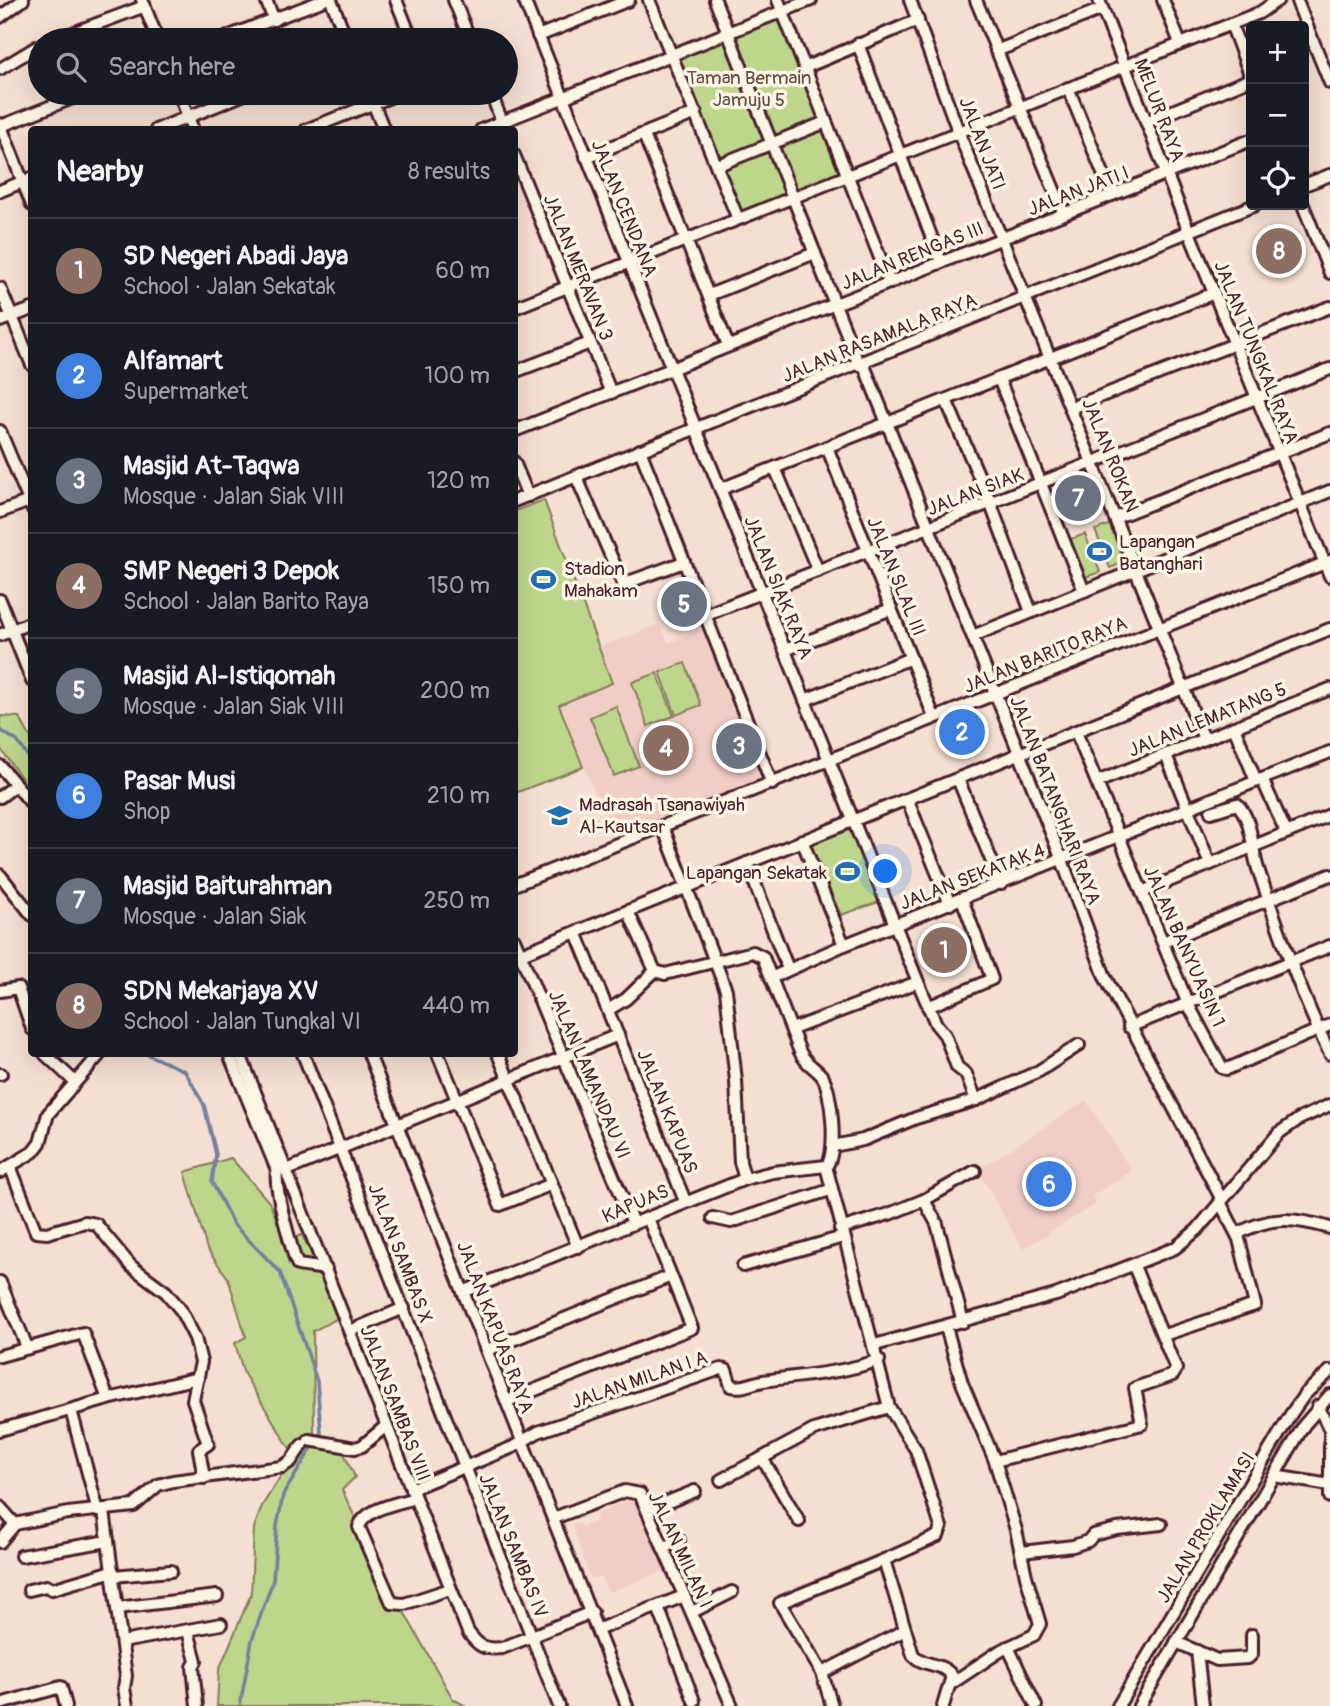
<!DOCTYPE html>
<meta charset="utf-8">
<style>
:root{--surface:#171b24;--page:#242831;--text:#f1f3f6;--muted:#9ea1a6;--line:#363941;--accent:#ea580c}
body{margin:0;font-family:Pangolin,sans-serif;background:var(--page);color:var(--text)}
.controls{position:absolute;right:21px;top:21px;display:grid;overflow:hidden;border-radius:7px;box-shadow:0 7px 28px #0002}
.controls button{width:63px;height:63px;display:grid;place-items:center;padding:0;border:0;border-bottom:2px solid var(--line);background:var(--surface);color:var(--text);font:35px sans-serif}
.you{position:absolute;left:886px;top:872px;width:24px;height:24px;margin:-18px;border:5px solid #fff;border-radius:50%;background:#1a73e8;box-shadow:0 0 0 10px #1a73e833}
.badge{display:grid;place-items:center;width:46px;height:46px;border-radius:50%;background:var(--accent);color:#fff;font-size:23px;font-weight:700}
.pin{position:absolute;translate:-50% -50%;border:4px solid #fff;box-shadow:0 2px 7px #0006}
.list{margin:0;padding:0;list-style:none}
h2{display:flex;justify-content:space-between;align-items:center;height:91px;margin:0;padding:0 28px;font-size:30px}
h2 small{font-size:23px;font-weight:400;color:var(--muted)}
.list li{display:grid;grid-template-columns:46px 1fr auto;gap:21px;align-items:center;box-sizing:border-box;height:105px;padding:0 28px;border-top:2px solid var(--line)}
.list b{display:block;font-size:26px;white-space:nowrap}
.list p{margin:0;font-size:23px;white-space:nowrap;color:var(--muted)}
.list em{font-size:23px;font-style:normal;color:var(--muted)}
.icon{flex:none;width:38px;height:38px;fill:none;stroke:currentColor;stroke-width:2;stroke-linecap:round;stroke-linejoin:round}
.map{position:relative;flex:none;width:1330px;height:1706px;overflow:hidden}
.search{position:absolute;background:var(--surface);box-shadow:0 7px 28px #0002;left:28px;top:28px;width:490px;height:77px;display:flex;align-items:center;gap:18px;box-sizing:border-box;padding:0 24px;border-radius:38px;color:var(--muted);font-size:26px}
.panel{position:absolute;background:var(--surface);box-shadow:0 7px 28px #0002;left:28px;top:126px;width:490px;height:931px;border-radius:7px}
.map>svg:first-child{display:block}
.built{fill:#f0cec5}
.green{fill:#bed68c;stroke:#847a5c;stroke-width:2}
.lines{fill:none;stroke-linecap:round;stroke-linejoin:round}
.stream{stroke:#72819e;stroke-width:3.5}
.minor-casing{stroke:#4a1f2b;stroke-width:16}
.minor{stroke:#fcf5e5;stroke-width:10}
.labels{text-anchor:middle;stroke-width:7;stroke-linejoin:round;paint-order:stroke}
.park-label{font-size:19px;fill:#674d43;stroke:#fcf5e5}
.street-label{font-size:19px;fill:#4a1f2b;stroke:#fcf5e5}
.poi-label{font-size:19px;fill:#4a1f2b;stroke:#fcf5e5;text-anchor:start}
</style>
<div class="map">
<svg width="1330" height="1706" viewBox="0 0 1330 1706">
<rect width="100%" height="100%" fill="#f5ded2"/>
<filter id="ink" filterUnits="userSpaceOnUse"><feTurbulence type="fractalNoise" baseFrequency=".0143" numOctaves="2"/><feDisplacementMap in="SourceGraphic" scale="14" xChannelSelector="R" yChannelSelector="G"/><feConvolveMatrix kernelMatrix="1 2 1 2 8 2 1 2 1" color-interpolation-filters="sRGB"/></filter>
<g filter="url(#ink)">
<g class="built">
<polygon points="660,624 668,643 707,627 766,777 613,837 559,704 611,683 599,647"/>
<polygon points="1086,1101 1132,1171 1092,1196 1096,1204 1023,1249 978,1170"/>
<polygon points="635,1497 668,1569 609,1592 600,1577 590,1578 572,1524 579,1523 582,1527 596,1521 597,1514"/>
</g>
<g class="green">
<polygon points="782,11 848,175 738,219 671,54"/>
<polygon points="544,500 612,683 559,705 583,767 515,793 515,511"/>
<polygon points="1111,524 1125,562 1110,568 1095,530"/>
<polygon points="1085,534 1100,572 1083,578 1068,540"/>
<polygon points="685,663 701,705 676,715 660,672"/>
<polygon points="657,673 674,716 648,726 632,682"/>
<polygon points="616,706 639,766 614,776 590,717"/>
<polygon points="0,716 19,717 31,738 31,791 0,748"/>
<polygon points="853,825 885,900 841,915 809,844"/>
<polygon points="231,1158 269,1202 286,1240 302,1235 342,1316 313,1331 314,1434 343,1451 355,1477 342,1490 377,1564 453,1699 466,1706 217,1706 219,1670 251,1594 254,1528 262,1506 294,1455 244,1374 235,1343 246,1337 228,1278 207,1249 185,1172"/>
</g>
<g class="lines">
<g class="stream">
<polyline points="0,730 17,741 32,762"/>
<polyline points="146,1054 185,1071 204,1105 216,1154 212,1182 233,1224 280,1272 317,1381 321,1433 283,1495 277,1526 273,1580 252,1640 240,1706"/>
</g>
<defs>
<g id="minor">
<polyline points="142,0 158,40"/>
<polyline points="266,0 274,20"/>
<polyline points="331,0 347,40"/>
<polyline points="396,0 412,40"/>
<polyline points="454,0 470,40"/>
<polyline points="524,0 918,982 936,1024 945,1035 957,1067 966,1074 976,1100"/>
<polyline points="649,0 738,219"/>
<polyline points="715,0 859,365"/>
<polyline points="778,0 890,283"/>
<polyline points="910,0 958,131 1204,739"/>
<polyline points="976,0 1064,214"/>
<polyline points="1099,0 1189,232 1330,576"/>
<polyline points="1163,0 1180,43"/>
<polyline points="1298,4 1330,83"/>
<polyline points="0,17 23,0"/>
<polyline points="1231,24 1251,77"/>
<polyline points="538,36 629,0"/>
<polyline points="54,40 145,6"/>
<polyline points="219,40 324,0"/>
<polyline points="858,44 941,262"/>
<polyline points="996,51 1102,9"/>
<polyline points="806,67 918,20"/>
<polyline points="0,69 40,45"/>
<polyline points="1068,88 1112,195"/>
<polyline points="179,93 193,130"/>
<polyline points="369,93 384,130"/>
<polyline points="491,93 505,130"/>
<polyline points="1146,122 1251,79"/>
<polyline points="0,124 32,205"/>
<polyline points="1,126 85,93"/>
<polyline points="156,130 247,93"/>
<polyline points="306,130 400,93"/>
<polyline points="481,130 811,0"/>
<polyline points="644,135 728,345"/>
<polyline points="514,155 611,393"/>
<polyline points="586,157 696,113"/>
<polyline points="718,165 826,122"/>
<polyline points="1304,185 1330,175"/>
<polyline points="0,191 32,178"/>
<polyline points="1303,205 1330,273"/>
<polyline points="0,288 32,365"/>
<polyline points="709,295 815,253"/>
<polyline points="514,308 1259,13 1278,0"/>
<polyline points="0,321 32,309"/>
<polyline points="863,363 1062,860 1105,977 1222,1200"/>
<polyline points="514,372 590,343"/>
<polyline points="999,379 1084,591"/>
<polyline points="946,400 990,502 1031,612"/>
<polyline points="1073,407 1330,307"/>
<polyline points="0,431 32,508"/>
<polyline points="514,431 1251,140"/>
<polyline points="827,447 934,717"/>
<polyline points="640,450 772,784"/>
<polyline points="514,462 528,496"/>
<polyline points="775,468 818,571"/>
<polyline points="576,476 623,584 684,562"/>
<polyline points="721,489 1214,293"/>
<polyline points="514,501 1255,205"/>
<polyline points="0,512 32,500"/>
<polyline points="1117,517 1330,433"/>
<polyline points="0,600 32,681"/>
<polyline points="705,615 1330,369"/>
<polyline points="0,635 32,622"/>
<polyline points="973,636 1330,491"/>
<polyline points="785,650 891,609"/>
<polyline points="805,700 911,658"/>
<polyline points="1234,727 1256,781"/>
<polyline points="1076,732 1188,1004 1222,1068 1227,1069 1330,1025"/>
<polyline points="1166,755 1210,864"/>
<polyline points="0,766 32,804"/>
<polyline points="958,779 1001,884"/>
<polyline points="1262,779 1286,832"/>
<polyline points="1097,782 1330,689"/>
<polyline points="0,797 16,785"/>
<polyline points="907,799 950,904"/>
<path d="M1211 812 1237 804C1253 820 1251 848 1258 869 1279 931 1301 995 1330 1054"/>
<polyline points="663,827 726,990 736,1081 740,1162 745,1179"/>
<polyline points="802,840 844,945"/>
<polyline points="747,863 788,969"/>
<polyline points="0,875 32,915"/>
<polyline points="514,885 1330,561"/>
<polyline points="1142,892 1330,815"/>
<polyline points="628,911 655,971"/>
<polyline points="576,932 685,1201"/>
<polyline points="514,939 633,1223"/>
<polyline points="1163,942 1330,875"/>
<polyline points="521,954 1330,629"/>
<path d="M655 971 665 974 753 952 763 957 800 1052C807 1066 814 1066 822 1076 832 1089 838 1156 826 1166"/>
<polyline points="773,977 844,945 1330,752"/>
<polyline points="0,991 18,988 32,1029"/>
<polyline points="928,1007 992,979 962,899"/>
<polyline points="608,1010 626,999 655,971"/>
<polyline points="1129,1027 1330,946"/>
<polyline points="792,1029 918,982"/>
<polyline points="45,1054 75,1082"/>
<path d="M229 1054 277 1170C274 1190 289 1237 295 1259L298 1265 326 1269"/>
<path d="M240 1054 468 1632C478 1646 484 1650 502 1648L592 1612"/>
<polyline points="303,1054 559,1706"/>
<polyline points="369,1054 627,1706"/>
<polyline points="438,1054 500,1205 552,1184"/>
<polyline points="498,1054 578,1247"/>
<polyline points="0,1074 1,1074"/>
<polyline points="833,1146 863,1140 916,1118 976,1100 1039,1071 1079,1045"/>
<polyline points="10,1166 36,1232 47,1233 85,1222 96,1224 131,1266 166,1292 180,1309 195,1338 201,1362 193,1400 208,1444 199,1450 204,1478"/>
<path d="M826 1166 889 1407 916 1450 941 1527 938 1536 884 1560 913 1655C924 1667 942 1662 952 1676L943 1706"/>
<polyline points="287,1170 618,1035"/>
<polyline points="0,1172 33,1152 40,1143 48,1114 100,1054"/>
<polyline points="924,1200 975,1171"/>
<polyline points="713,1218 731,1222 830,1190"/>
<polyline points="840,1229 889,1214 924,1200 937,1224 963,1322"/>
<path d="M1237 1234C1272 1215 1294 1218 1330 1228"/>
<polyline points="743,1266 843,1237"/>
<polyline points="0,1282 27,1347"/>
<polyline points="463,1292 745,1179 773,1172 826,1166"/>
<polyline points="946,1327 962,1383 995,1461 1016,1530 1026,1576 1040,1624 1034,1635 1000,1651 952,1683"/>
<polyline points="350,1331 404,1308"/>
<polyline points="1164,1335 1255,1305 1239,1239 1220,1202"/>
<polyline points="875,1345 1056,1295 1175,1248 1197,1230 1279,1133 1299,1119 1330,1105"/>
<polyline points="487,1350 671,1276"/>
<polyline points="0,1356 83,1333 108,1399"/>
<polyline points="507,1401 692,1328 648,1218"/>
<polyline points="1318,1406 1330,1430 1330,1485"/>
<polyline points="71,1410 98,1511"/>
<polyline points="0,1430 108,1399 198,1378"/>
<polyline points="309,1440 355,1448 362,1446 386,1426"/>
<polyline points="995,1461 1142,1424 1135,1388 1173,1375 1176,1369 1134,1266"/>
<polyline points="1274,1476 1330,1485 1330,1497"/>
<polyline points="721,1480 762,1458"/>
<path d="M411 1489 513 1447 538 1432 721 1369 726 1370 731 1386C743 1389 751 1383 763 1381 803 1375 840 1374 879 1360"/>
<path d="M414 1498C398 1504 365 1508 359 1527L392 1603 404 1604 450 1589"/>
<polyline points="0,1507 15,1524"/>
<polyline points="648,1510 695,1491"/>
<polyline points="104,1511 126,1676 124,1688 127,1706"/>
<polyline points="554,1518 625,1491 640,1494 732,1706"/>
<polyline points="799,1521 762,1458 814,1430 889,1407"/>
<polyline points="15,1524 68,1513 134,1506 158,1485 173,1481 282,1467 291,1461 302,1445"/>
<polyline points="0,1542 15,1524"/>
<polyline points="663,1548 679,1540"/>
<polyline points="1022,1552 1073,1546 1088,1541 1093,1535 1117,1529 1161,1524"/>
<polyline points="21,1556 108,1541"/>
<polyline points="113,1576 171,1571"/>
<polyline points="29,1590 46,1586 52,1589 113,1571"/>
<polyline points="658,1607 694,1701"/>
<polyline points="117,1608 217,1596"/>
<polyline points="692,1612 732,1592"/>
<polyline points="599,1629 684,1596"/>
<polyline points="188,1631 196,1661 193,1667 197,1706"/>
<polyline points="122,1642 221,1624"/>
<polyline points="1176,1642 1217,1660 1248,1658 1252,1654 1252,1635"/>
<polyline points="1008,1647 1036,1706"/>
<polyline points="1197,1651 1203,1706"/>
<polyline points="822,1673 903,1631"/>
<polyline points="0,1704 61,1687 66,1706"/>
<polyline points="832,1706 822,1673 780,1603 884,1560"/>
<polyline points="1118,1706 1291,1414 1305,1394 1330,1371"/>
<polyline points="1139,1706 1304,1425 1330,1395"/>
</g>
</defs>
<use href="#minor" class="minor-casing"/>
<use href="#minor" class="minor"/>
</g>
</g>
<defs>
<symbol id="stadium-bare" viewBox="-9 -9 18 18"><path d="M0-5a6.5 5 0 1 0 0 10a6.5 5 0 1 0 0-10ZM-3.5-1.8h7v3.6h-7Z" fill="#1f6fb2" stroke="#fcf5e5" stroke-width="2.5" paint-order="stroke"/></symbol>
<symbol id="school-bare" viewBox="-9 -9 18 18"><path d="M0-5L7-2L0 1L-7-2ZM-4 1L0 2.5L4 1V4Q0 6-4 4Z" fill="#1f6fb2" stroke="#fcf5e5" stroke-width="2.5" paint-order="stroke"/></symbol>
</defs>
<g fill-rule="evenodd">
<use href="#stadium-bare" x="1082" y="534" width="35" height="35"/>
<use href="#stadium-bare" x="526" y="562" width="35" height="35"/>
<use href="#school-bare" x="542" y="798" width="35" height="35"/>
<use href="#stadium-bare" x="830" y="854" width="35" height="35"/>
</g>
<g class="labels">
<g class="park-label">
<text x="749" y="84">Taman Bermain<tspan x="749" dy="22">Jamuju 5</tspan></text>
</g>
<g class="street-label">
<text transform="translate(1160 110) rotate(69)" y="7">MELUR RAYA</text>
<text transform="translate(983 143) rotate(69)" y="7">JALAN JATI</text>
<text transform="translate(1078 190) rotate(-21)" y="7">JALAN JATI I</text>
<text transform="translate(625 208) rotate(68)" y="7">JALAN CENDANA</text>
<text transform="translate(912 255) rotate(-22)" y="7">JALAN RENGAS III</text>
<text transform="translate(579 267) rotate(68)" y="7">JALAN MERAVAN 3</text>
<text transform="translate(879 337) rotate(-22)" y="7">JALAN RASAMALA RAYA</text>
<text transform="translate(1257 352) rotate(68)" y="7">JALAN TUNGKAL RAYA</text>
<text transform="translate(1111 455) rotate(68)" y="7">JALAN ROKAN</text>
<text transform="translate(975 491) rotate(-21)" y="7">JALAN SIAK</text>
<text transform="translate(897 576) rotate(68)" y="7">JALAN SLAL III</text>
<text transform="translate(779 587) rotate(68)" y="7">JALAN SIAK RAYA</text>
<text transform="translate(1045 654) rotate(-22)" y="7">JALAN BARITO RAYA</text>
<text transform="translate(1207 719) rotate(-22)" y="7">JALAN LEMATANG 5</text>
<text transform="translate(1056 800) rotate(69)" y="7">JALAN BATANGHARI RAYA</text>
<text transform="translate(972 876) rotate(-21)" y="7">JALAN SEKATAK 4</text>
<text transform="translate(1185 946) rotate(66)" y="7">JALAN BANYUASIN 1</text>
<text transform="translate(590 1074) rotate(67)" y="7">JALAN LAMANDAU VI</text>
<text transform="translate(668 1111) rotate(68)" y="7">JALAN KAPUAS</text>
<text transform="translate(635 1203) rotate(-23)" y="7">KAPUAS</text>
<text transform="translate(401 1253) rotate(69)" y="7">JALAN SAMBAS X</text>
<text transform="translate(496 1327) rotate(69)" y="7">JALAN KAPUAS RAYA</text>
<text transform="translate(639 1379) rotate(-19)" y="7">JALAN MILAN I A</text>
<text transform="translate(396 1403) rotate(69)" y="7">JALAN SAMBAS VIII</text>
<text transform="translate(1205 1527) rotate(-59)" y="7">JALAN PROKLAMASI</text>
<text transform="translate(514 1545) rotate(68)" y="7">JALAN SAMBAS IV</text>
<text transform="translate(681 1549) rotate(65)" y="7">JALAN MILAN I</text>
</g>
<g class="poi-label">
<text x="1119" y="548">Lapangan<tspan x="1119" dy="22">Batanghari</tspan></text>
<text x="564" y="575">Stadion<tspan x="564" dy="22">Mahakam</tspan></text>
<text x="579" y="811">Madrasah Tsanawiyah<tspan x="579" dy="22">Al-Kautsar</tspan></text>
<text x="827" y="879" text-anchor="end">Lapangan Sekatak</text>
</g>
</g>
</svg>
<div class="controls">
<button>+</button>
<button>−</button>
<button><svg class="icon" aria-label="locate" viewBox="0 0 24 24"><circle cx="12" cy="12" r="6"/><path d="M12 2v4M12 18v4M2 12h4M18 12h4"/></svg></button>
</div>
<div class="you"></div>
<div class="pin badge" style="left:944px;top:950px;background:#8d6e63">1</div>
<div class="pin badge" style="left:962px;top:732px;background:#3f7fe0">2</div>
<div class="pin badge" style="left:739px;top:746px;background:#6b7280">3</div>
<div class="pin badge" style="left:666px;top:748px;background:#8d6e63">4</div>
<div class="pin badge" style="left:684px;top:604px;background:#6b7280">5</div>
<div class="pin badge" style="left:1049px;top:1184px;background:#3f7fe0">6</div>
<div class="pin badge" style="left:1078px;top:498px;background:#6b7280">7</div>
<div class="pin badge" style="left:1279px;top:251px;background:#8d6e63">8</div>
<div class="search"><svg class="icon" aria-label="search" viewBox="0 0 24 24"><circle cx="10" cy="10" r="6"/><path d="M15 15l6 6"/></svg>Search here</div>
<section class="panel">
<h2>Nearby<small>8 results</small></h2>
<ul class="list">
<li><span class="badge" style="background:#8d6e63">1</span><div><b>SD Negeri Abadi Jaya</b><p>School · Jalan Sekatak</p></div><em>60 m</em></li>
<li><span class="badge" style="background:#3f7fe0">2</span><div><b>Alfamart</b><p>Supermarket</p></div><em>100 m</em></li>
<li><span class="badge" style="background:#6b7280">3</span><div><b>Masjid At-Taqwa</b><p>Mosque · Jalan Siak VIII</p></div><em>120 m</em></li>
<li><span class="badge" style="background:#8d6e63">4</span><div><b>SMP Negeri 3 Depok</b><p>School · Jalan Barito Raya</p></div><em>150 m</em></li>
<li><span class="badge" style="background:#6b7280">5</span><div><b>Masjid Al-Istiqomah</b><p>Mosque · Jalan Siak VIII</p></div><em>200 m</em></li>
<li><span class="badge" style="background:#3f7fe0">6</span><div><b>Pasar Musi</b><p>Shop</p></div><em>210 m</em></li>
<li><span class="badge" style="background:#6b7280">7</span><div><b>Masjid Baiturahman</b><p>Mosque · Jalan Siak</p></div><em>250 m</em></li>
<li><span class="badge" style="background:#8d6e63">8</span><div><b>SDN Mekarjaya XV</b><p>School · Jalan Tungkal VI</p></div><em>440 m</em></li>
</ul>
</section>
</div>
